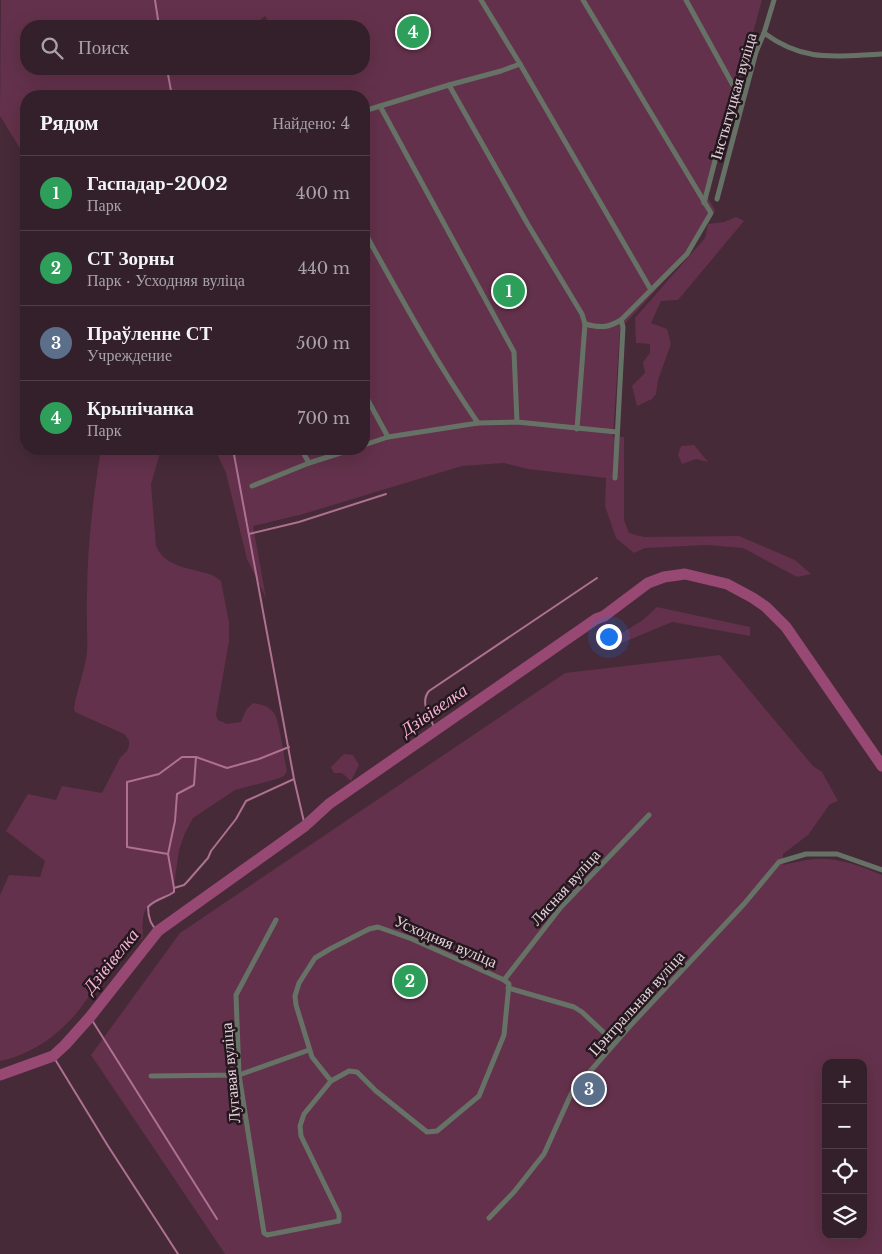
<!DOCTYPE html>
<html lang="ru">
<meta charset="utf-8">
<style>
:root{--surface:#34202a;--page:#3f2d36;--text:#f1f3f6;--muted:#a9a3a8;--line:#4e3e47;--accent:#8c9099}
body{margin:0;font-family:"Libre Baskerville",serif;background:var(--page);color:var(--text)}
.controls{position:absolute;right:15px;bottom:15px;display:grid;overflow:hidden;border-radius:10px;box-shadow:0 5px 20px #0002}
.controls button{width:45px;height:45px;display:grid;place-items:center;padding:0;border:0;border-bottom:1px solid var(--line);background:var(--surface);color:var(--text);font:25px sans-serif}
.you{position:absolute;left:608px;top:636px;width:18px;height:18px;margin:-12px;border:4px solid #fff;border-radius:50%;background:#1a73e8;box-shadow:0 0 0 8px #1a73e833}
.badge{display:grid;place-items:center;width:32px;height:32px;border-radius:50%;background:var(--accent);color:#fff;font-size:16px;font-weight:700}
.pin{position:absolute;translate:-50% -50%;border:2px solid #fff;box-shadow:0 1px 5px #0006}
.list{margin:0;padding:0;list-style:none}
h2{display:flex;justify-content:space-between;align-items:center;height:65px;margin:0;padding:0 20px;font-size:21px}
h2 small{font-size:16px;font-weight:400;color:var(--muted)}
.list li{display:grid;grid-template-columns:32px 1fr auto;gap:15px;align-items:center;box-sizing:border-box;height:75px;padding:0 20px;border-top:1px solid var(--line)}
.list b{display:block;font-size:19px;white-space:nowrap}
.list p{margin:0;font-size:16px;white-space:nowrap;color:var(--muted)}
.list em{font-size:16px;font-style:normal;color:var(--muted)}
.icon{flex:none;width:28px;height:28px;fill:none;stroke:currentColor;stroke-width:2;stroke-linecap:round;stroke-linejoin:round}
.map{position:relative;flex:none;width:882px;height:1254px;overflow:hidden}
.search{position:absolute;background:var(--surface);box-shadow:0 5px 20px #0002;left:20px;top:20px;width:350px;height:55px;display:flex;align-items:center;gap:12px;box-sizing:border-box;padding:0 18px;border-radius:20px;color:var(--muted);font-size:19px}
.panel{position:absolute;background:var(--surface);box-shadow:0 5px 20px #0002;left:20px;top:90px;width:350px;height:365px;border-radius:20px}
.map>svg:first-child{display:block}
.green{fill:#63314b;fill-rule:evenodd}
.lines{fill:none;stroke-linecap:round;stroke-linejoin:round}
.stream{stroke:#ae7192;stroke-width:2}
.river{stroke:#974873;stroke-width:11}
.street{stroke:#677267;stroke-width:5}
.labels{text-anchor:middle;stroke-width:5;stroke-linejoin:round;paint-order:stroke}
.street-label{font-size:16px;fill:#e3d1d9;stroke:#24171e}
.water-label{font-size:18px;font-style:italic;fill:#f5b2d3;stroke:#24171e}
</style>
<div class="map">
<svg width="882" height="1254" viewBox="0 0 882 1254">
<rect width="100%" height="100%" fill="#462a38"/>
<g class="green">
<path d="M1 0H762L713 178 708 198 715 210 690 253 620 329 613 437H624V520L629 533 644 537 739 536 795 560 811 574 797 577 743 548 707 545 645 548 634 553 616 538 605 506 606 478 528 469 504 463 462 466 303 514 253 526 266 598 247 559 226 473 215 449H364V96H26V155L21 150 0 116ZM265 16 271 26H364V69H26V26H252Z"/>
<polygon points="736,217 744,221 678,300 661,301 651,323 667,329 671,344 658,380 656,394 652,399 637,406 632,386 645,373 643,362 650,353 650,344 636,343 635,318 705,238 708,224 724,222"/>
<polygon points="694,445 708,462 696,459 682,464 678,455 681,446"/>
<path d="M101 449H161L151 484 156 546C168 574 206 566 221 581L229 623V641L216 715 218 720 227 724 241 722 246 710 253 703C261 704 269 706 274 713 280 723 284 758 287 771L284 776 277 779 235 790 193 818 185 833 179 850 173 893C158 899 143 903 143 921 142 927 143 932 143 938 138 942 131 942 126 946 109 964 97 985 82 1006 63 1032 32 1055 0 1061V895L9 875 40 877 45 861 6 831 28 794 56 800 62 786 102 793 120 758 127 751 129 746V740L124 734 75 712 74 708C77 689 85 671 87 652 88 634 86 616 87 598 87 548 93 498 101 449Z"/>
<polygon points="657,607 750,627 750,636 672,622 619,644 617,636 643,620"/>
<path d="M720 655 813 766 822 772 838 801 830 804 808 835 783 854V865C793 863 804 860 814 859 838 857 860 866 882 875V1254H225L91 1055 180 933 565 673ZM826 1063H863V1235H826Z"/>
<polygon points="344,754 353,755 359,765 351,781 342,773 334,773 331,767"/>
</g>
<g class="lines">
<g class="stream">
<polyline points="155,0 159,26"/>
<polyline points="167,69 172,96"/>
<polyline points="233,449 294,779 305,826"/>
<polyline points="249,534 299,522 386,494"/>
<path d="M436 731C431 719 419 703 429 691L597 578"/>
<polyline points="168,854 175,821 177,794 194,785 196,757"/>
<polyline points="174,888 168,854 127,847 127,782 159,774 182,757 196,757 227,768 259,759 289,747"/>
<path d="M158 931C150 925 148 917 148 907 155 899 166 898 174 892V888L184 885 187 882 208 858 211 851 236 819 246 801 294 779"/>
<polyline points="90,1017 217,1219"/>
<polyline points="53,1056 108,1146 178,1254"/>
</g>
<polyline class="river" points="0,1075 53,1056 65,1045 90,1017 158,931 305,826 329,804 596,619 604,616 648,583 664,577 685,574 727,584 753,598 766,607 786,627 882,766"/>
<g class="street">
<polyline points="481,0 520,64"/>
<path d="M583 0 711 213 687 254 621 320C608 328 600 328 585 324"/>
<polyline points="686,0 734,87 704,203"/>
<path d="M764 33C805 63 835 56 882 54"/>
<polyline points="449,85 527,223 582,314 585,324 577,429"/>
<polyline points="380,106 514,352 517,422"/>
<polyline points="364,111 449,85 501,71 520,64 651,290"/>
<polyline points="717,199 756,52 764,33 774,0"/>
<path d="M364 231C400 296 436 362 478 423"/>
<polyline points="364,393 388,437"/>
<polyline points="364,445 388,437 478,423 517,422 617,432"/>
<polyline points="301,449 309,463"/>
<polyline points="615,478 623,327 621,320"/>
<polyline points="252,486 309,463 353,449"/>
<polyline points="276,920 236,995 239,1075 264,1233 267,1235 339,1221 339,1214 301,1136 300,1126 304,1114 331,1081 349,1071 357,1072 376,1091 427,1132 437,1131 479,1096 504,1035 509,984 504,980 412,939 378,927 369,929 330,949 315,958 299,983 295,996 296,1005 312,1057 331,1081"/>
<polyline points="504,980 561,907 649,815"/>
<polyline points="508,988 574,1007 582,1012 615,1043"/>
<polyline points="151,1076 239,1075 309,1050"/>
<polyline points="489,1218 514,1192 544,1154 572,1092 629,1027 744,904 779,862 806,854 837,854 882,870"/>
</g>
</g>
<g class="labels">
<g class="street-label">
<text transform="translate(733 96) rotate(-74)" y="6">Інстытуцкая вуліца</text>
<text transform="translate(565 887) rotate(-48)" y="6">Лясная вуліца</text>
<text transform="translate(446 941) rotate(23)" y="6">Усходняя вуліца</text>
<text transform="translate(636 1003) rotate(-48)" y="6">Цэнтральная вуліца</text>
<text transform="translate(230 1073) rotate(-95)" y="6">Лугавая вуліца</text>
</g>
<g class="water-label">
<text transform="translate(434 710) rotate(-35)" y="6">Дзівівелка</text>
<text transform="translate(111 961) rotate(-51)" y="6">Дзівівелка</text>
</g>
</g>
</svg>
<div class="controls">
<button>+</button>
<button>−</button>
<button><svg class="icon" aria-label="locate" viewBox="0 0 24 24"><circle cx="12" cy="12" r="6"/><path d="M12 2v4M12 18v4M2 12h4M18 12h4"/></svg></button>
<button><svg class="icon" aria-label="layers" viewBox="0 0 24 24"><path d="M12 4l9 5-9 5-9-5zM3 14l9 5 9-5"/></svg></button>
</div>
<div class="you"></div>
<div class="pin badge" style="left:509px;top:291px;background:#2e9e5b">1</div>
<div class="pin badge" style="left:410px;top:981px;background:#2e9e5b">2</div>
<div class="pin badge" style="left:589px;top:1089px;background:#5c6f8a">3</div>
<div class="pin badge" style="left:413px;top:32px;background:#2e9e5b">4</div>
<div class="search"><svg class="icon" aria-label="search" viewBox="0 0 24 24"><circle cx="10" cy="10" r="6"/><path d="M15 15l6 6"/></svg>Поиск</div>
<section class="panel">
<h2>Рядом<small>Найдено: 4</small></h2>
<ul class="list">
<li><span class="badge" style="background:#2e9e5b">1</span><div><b>Гаспадар-2002</b><p>Парк</p></div><em>400 m</em></li>
<li><span class="badge" style="background:#2e9e5b">2</span><div><b>СТ Зорны</b><p>Парк · Усходняя вуліца</p></div><em>440 m</em></li>
<li><span class="badge" style="background:#5c6f8a">3</span><div><b>Праўленне СТ</b><p>Учреждение</p></div><em>500 m</em></li>
<li><span class="badge" style="background:#2e9e5b">4</span><div><b>Крынічанка</b><p>Парк</p></div><em>700 m</em></li>
</ul>
</section>
</div>
